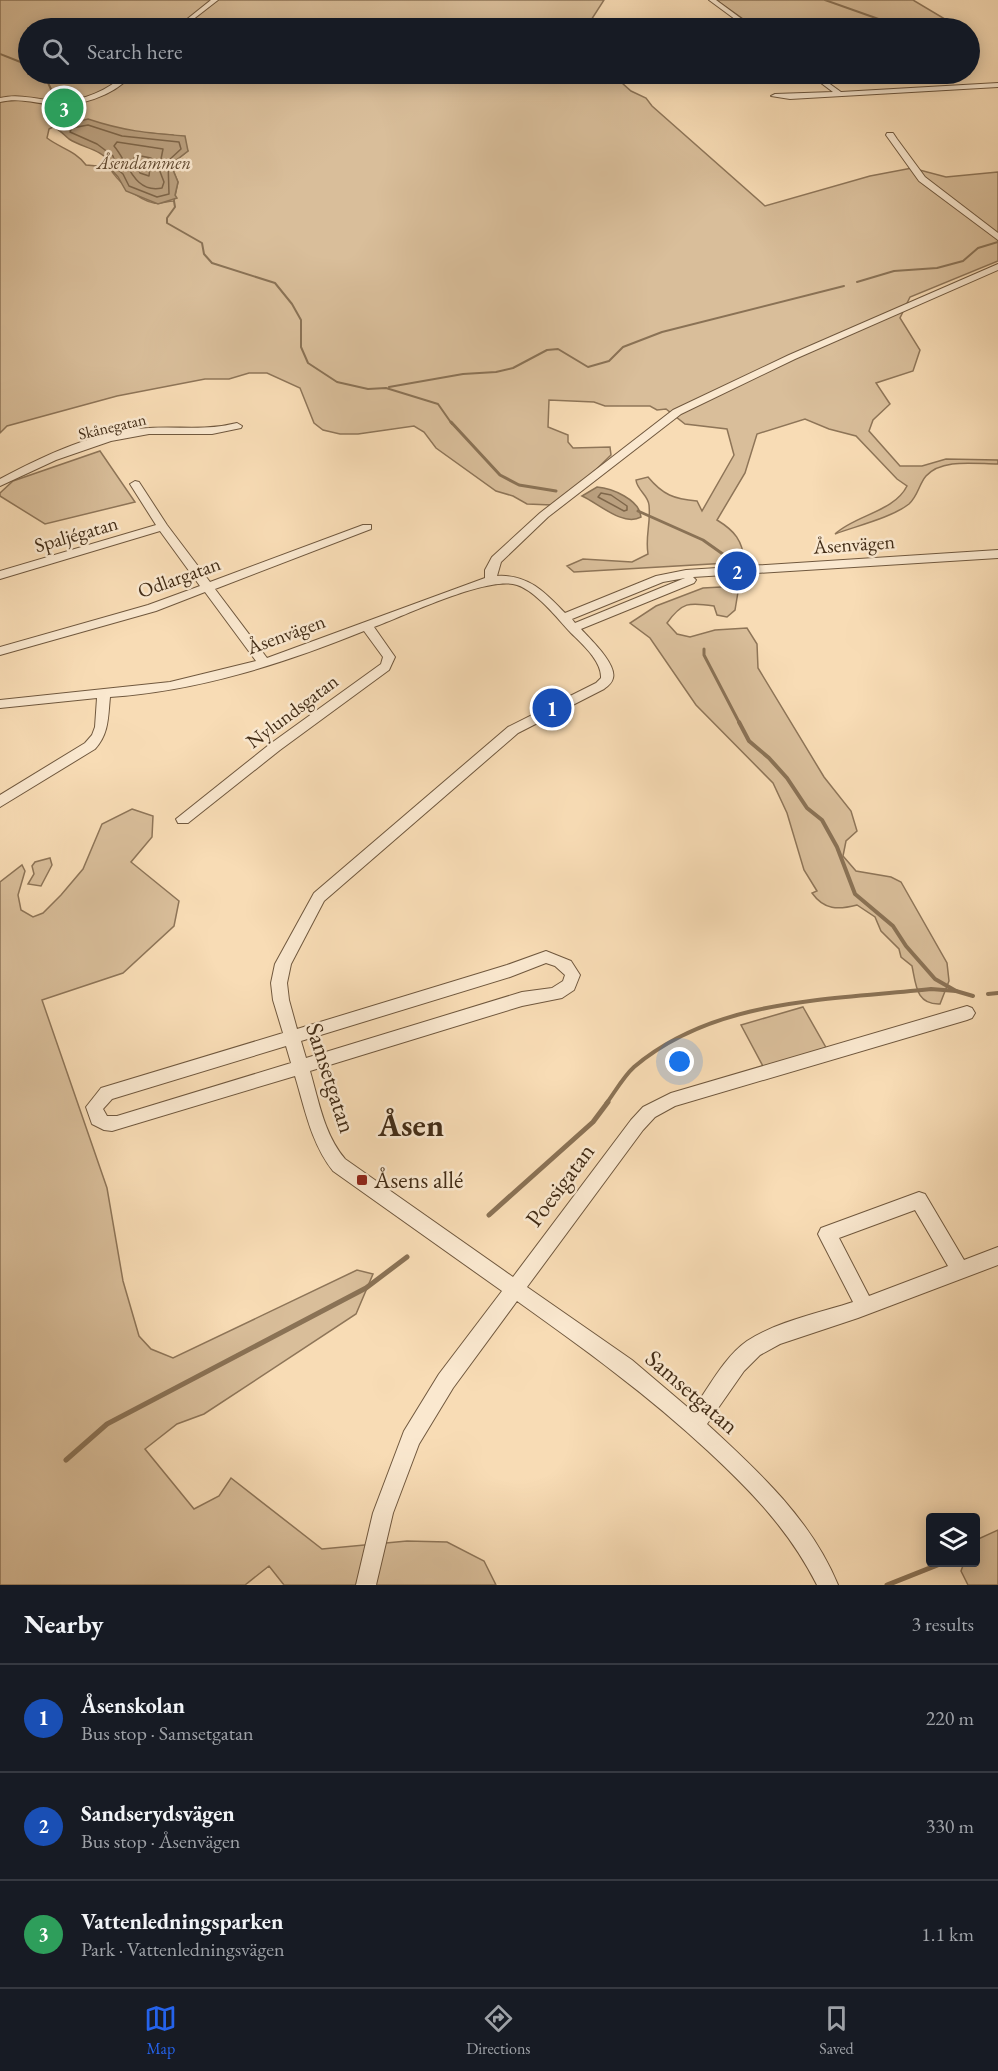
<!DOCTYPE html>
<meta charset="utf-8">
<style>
:root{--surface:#171b24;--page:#242831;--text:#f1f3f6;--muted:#9ea1a6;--line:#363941;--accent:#2563eb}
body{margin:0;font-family:"EB Garamond",serif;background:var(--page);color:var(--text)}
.controls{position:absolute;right:18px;bottom:18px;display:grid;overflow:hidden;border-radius:6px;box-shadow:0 3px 15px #0003}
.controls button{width:54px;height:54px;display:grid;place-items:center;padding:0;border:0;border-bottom:2px solid var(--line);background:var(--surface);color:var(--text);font:30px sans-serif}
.you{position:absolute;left:680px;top:1062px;width:21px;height:21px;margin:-15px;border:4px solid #fff;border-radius:50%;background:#1a73e8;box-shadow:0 0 0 9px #1a73e833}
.badge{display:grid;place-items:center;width:39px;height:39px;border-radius:50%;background:var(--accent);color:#fff;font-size:20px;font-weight:700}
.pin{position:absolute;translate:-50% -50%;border:3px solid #fff;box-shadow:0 2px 6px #0006}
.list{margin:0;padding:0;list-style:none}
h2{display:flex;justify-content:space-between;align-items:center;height:78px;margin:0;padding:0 24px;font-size:26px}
h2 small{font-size:20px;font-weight:400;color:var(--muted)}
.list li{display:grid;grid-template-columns:39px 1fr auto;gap:18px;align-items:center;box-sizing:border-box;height:108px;padding:0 24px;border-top:2px solid var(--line)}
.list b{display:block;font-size:22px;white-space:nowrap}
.list p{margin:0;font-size:20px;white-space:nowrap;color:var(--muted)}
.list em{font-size:20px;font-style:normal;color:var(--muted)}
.icon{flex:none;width:33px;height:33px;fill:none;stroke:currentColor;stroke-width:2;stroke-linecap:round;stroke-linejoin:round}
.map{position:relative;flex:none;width:998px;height:1585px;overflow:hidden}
.search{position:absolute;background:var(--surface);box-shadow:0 3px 15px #0003;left:18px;right:18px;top:18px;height:66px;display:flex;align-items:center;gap:15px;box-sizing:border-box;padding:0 21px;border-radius:33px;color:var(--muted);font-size:22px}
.sheet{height:402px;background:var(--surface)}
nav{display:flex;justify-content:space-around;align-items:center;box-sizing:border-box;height:84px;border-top:2px solid var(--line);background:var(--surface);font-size:16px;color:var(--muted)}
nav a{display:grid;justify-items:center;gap:3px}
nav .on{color:var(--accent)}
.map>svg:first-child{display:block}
.green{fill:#d9be9a;stroke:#8e7558;stroke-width:1.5;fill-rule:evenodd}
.water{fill:#baa07f;stroke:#8a7255;stroke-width:1.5}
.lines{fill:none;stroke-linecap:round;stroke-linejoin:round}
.shore{stroke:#7e664a;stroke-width:1.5}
.stream-far3{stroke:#8a7255;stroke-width:2}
.stream-far2{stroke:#8a7255;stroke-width:3}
.stream-far1{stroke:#8a7255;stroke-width:4}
.stream{stroke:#8a7255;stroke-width:5}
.minor-casing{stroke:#70583e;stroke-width:2}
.minor{fill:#fae8cf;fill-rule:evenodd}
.poi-dot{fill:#8f2418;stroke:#fae8cf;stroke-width:2}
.labels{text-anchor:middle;stroke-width:5;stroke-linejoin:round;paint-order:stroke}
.far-street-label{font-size:16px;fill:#422c16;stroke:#fae8cf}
.far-water-label{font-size:18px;font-style:italic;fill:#604930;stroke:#fae8cf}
.street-label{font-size:20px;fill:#422c16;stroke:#fae8cf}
.near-street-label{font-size:24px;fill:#422c16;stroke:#fae8cf}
.near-poi-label{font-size:24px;fill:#422c16;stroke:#fae8cf;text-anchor:start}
.near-district-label{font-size:32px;font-weight:bold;fill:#422c16;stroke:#fae8cf}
</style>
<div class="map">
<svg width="998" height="1585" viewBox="0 0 998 1585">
<rect width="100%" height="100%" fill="#f8dcb5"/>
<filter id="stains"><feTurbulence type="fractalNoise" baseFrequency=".00333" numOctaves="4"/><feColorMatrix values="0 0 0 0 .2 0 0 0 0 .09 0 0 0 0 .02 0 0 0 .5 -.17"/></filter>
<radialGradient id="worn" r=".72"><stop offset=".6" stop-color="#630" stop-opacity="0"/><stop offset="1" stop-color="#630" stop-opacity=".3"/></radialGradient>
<g class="green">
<path d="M0 0H604L586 28H28V74H612L631 91 646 98 652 106 765 206 870 176 912 168 946 177 998 172V261L910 297 900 318 920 350 913 371 876 383 890 404 873 420 869 431 900 466H922L946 459 998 460V464C976 464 942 458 926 476 919 484 918 496 909 504 891 518 856 526 835 534 855 515 894 512 907 486L897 479 856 436 829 429 805 419 757 434 745 473 717 520C735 531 742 540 745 562L574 572 567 566 583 559 632 562 648 554C645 536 651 524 649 505 648 495 637 490 636 480L648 477C663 495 674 499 697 501L702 511 734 455 727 429 685 424 666 409 657 410 650 406H605L594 402 549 400 548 427 568 435V442L573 448 610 447 611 455 573 492 552 505 527 504 513 496 496 491 436 448 424 432 414 426 358 434H340L323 430 314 423 300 388 267 373H249L229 379H205L117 396 7 426 0 433ZM55 126 173 135 188 151 174 162 173 170 178 182 174 201C167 201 160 204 154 203 138 200 117 181 109 167L86 165C76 151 60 148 47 138L49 129Z"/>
<polygon points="716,0 913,0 960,28 756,28"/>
<polygon points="100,451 135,502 45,524 0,496 0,493 13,481"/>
<path d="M739 586 735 610 727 617 717 615 714 606C689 602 682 602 667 623L677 634 690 637 715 630 747 628 757 644 758 668 824 777 851 811 857 831 846 841 843 856 856 871 891 877 901 882 947 963 949 981 940 1004C916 1005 916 985 912 966L901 957 899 949 881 931 875 917 857 905C838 910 824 910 812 893L817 891 804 870 787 813 773 783 696 705 650 638 630 623 656 606 703 588Z"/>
<polygon points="132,809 153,816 152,837 131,862 179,901 174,926 123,973 42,1000 107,1188 123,1281 139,1336 151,1349 173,1358 357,1270 373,1274 356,1314 204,1414 177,1424 145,1449 194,1509 219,1496 231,1478 322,1549 407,1541 447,1542 484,1561 496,1585 284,1585 269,1566 245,1585 0,1585 0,882 22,865 25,871 18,895 21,910 33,917 43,913 61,895 83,869 102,824"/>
<polygon points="50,858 52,865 41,886 28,884 34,874 32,866 35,862"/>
<polygon points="803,1007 828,1051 765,1070 741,1025"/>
<polygon points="998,1530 998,1585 968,1585 961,1571 964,1563 976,1562 976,1540"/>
</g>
<g class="water">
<path d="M88 119C124 131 147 133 185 136L188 151 174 162 173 170 178 182 175 195 177 198 158 204 126 191 118 177 109 167 111 164C102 149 83 148 69 139 64 135 60 130 54 127Z"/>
<path d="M597 487C612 488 640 500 641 517 623 527 598 503 582 496Z"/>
</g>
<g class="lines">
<g class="shore">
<polygon points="88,125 122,136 179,142 181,149 168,161 169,194 157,197 129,186 123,174 117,169 113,156 97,144 70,132 72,128"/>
<path d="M117 142 163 149 159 169 164 182 162 188C134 194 128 162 114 146Z"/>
<polygon points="136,155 151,158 149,176 140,173 133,160"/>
<polygon points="601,493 611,495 627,506 627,510 624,511 598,497"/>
</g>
<g class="stream-far3">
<polyline points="825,0 904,28"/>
<polyline points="0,54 28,65"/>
<polyline points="44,74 55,98 75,117"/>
<polyline points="174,201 175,207 167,218 167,223 202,243 204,254 212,263 275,283 292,304 301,320 301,347 308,363 337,382 368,389 386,388 438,404 452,424"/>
<polyline points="857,282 894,271 937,268 963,261 978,248 998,242"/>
<polyline points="389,387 463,374 496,372 513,368 547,350 558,349 588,367 609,361 623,347 662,332 844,286"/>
</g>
<g class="stream-far2">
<polyline points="451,422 500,475 519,485 556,491"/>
<polyline points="638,511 703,540 727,557"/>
<polyline points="704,649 704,655 740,724"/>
</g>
<g class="stream-far1">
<polyline points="739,722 749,741 769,758 787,778 807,808 822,820 837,847 855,894 893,926 906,946 935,979 956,991 973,996"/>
<polyline points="988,994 998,993"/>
<path d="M606 1104C615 1092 623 1077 634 1067 715 998 831 1000 931 989L956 991"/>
</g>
<g class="stream">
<polyline points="489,1215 593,1122 608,1102"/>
<polyline points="66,1460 107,1424 366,1288 407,1257"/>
<polyline points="887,1585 945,1562"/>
</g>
<defs>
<g id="minor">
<polygon points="211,0 218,0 182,28 176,28"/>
<polygon points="709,0 716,0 754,28 747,28"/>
<path d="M126 74H133C112 97 78 108 47 104 30 102 17 98 0 102V98C17 94 31 98 47 100 77 104 104 93 126 74Z"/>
<polygon points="809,74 816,74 841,92 998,83 998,87 790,99 771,96 775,94 833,92"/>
<polygon points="887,133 893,133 897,139 925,177 998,233 998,240 919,181 886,135"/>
<path d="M998 264V270L795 359 681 414 548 517 501 562 497 576C528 574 545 592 565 613L656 576 686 570 998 550V558L693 577 696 580 694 583 581 629C590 639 617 664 613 678 612 683 608 686 604 689L518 733 324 901 291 964 287 983 289 1000 297 1029 507 965 546 951 571 961 580 975 574 990 562 998 522 1006 310 1071C319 1102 324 1134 345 1159L513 1277 631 1120 643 1107 671 1093 967 1006 972 1008 975 1013 972 1018 967 1020 675 1106 655 1117 643 1130 527 1287 632 1360 692 1411C708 1389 724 1357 747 1341 778 1321 819 1313 853 1302L821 1240 818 1234 821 1228 919 1192 925 1194 964 1260 998 1247V1265L858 1318 780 1344 760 1355 744 1371 707 1424C758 1471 811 1519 838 1585H817C789 1530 752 1492 708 1451 648 1395 583 1348 517 1301L453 1388 419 1444 393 1513 376 1585H356L373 1513 404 1431 439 1374 502 1291 333 1171C311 1143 305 1109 295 1076L112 1131 104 1130 92 1124 86 1107 101 1088 283 1033 273 1000 271 983 275 964 314 893 508 727 596 683 601 678C602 661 582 644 571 633 558 619 536 591 517 585 489 575 404 616 374 627L395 657 389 670 280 750 188 823H178L176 819 270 744 381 664 383 657 364 631C282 664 199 691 110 697 108 717 109 734 95 749L0 807V795L85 743 92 735 95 727 97 698 0 708V700L170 682 256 661 205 592 156 611 0 655V647L148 605 200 586 160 531 0 579V571L156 525 130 484 135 481 139 482 167 525 210 582 363 525H371V529L215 589 267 658 485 578V570L492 557 540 513 673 410 789 355ZM685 578 575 623 572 619 663 582ZM546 963 555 966 565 975 563 981 552 988 522 992 306 1058 301 1041 510 977ZM286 1046 291 1063 117 1116H107L103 1109 112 1099ZM915 1210 948 1266 869 1296 839 1238Z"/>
<path d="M237 423 242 426 241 428 212 434H149L111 441 56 460 0 486V479C45 455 98 430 149 428 180 426 205 431 237 423Z"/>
</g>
</defs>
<use href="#minor" class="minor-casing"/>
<use href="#minor" class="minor"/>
</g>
<rect class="poi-dot" x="356" y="1174" width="12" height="12" rx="3"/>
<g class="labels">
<g class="far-street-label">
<text transform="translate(112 426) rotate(-13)" y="6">Skånegatan</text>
</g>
<g class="far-water-label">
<text x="144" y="169">Åsendammen</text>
</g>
<g class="street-label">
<text transform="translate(76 534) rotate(-16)" y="7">Spaljégatan</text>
<text transform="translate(854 544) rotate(-4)" y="7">Åsenvägen</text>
<text transform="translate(179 577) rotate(-20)" y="7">Odlargatan</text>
<text transform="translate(286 634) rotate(-20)" y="7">Åsenvägen</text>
<text transform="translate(292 711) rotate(-37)" y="7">Nylundsgatan</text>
</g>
<g class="near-street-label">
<text transform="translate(331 1078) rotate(72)" y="8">Samsetgatan</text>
<text transform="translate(560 1185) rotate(-53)" y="8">Poesigatan</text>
<text transform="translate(692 1392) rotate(41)" y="8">Samsetgatan</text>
</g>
<g class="near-poi-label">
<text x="374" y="1188">Åsens allé</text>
</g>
<g class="near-district-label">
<text x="411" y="1136">Åsen</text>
</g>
</g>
<rect width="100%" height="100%" filter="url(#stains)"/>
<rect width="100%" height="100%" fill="url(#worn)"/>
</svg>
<div class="controls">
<button><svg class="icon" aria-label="layers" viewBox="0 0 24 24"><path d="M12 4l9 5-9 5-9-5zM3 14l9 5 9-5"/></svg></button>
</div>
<div class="you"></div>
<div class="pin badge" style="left:552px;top:708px;background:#1a4fb4">1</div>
<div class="pin badge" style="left:737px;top:571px;background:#1a4fb4">2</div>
<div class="pin badge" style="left:64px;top:108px;background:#2e9e5b">3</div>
<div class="search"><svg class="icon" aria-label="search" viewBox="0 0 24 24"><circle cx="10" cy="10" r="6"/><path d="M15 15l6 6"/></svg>Search here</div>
</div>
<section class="sheet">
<h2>Nearby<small>3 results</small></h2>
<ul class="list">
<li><span class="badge" style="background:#1a4fb4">1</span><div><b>Åsenskolan</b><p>Bus stop · Samsetgatan</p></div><em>220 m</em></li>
<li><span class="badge" style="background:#1a4fb4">2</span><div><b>Sandserydsvägen</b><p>Bus stop · Åsenvägen</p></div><em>330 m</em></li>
<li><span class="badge" style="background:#2e9e5b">3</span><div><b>Vattenledningsparken</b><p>Park · Vattenledningsvägen</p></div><em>1.1 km</em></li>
</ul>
</section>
<nav>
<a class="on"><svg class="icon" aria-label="map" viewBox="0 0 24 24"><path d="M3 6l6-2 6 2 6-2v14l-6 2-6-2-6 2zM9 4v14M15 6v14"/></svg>Map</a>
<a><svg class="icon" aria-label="directions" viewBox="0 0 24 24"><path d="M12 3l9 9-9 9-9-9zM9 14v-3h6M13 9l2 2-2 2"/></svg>Directions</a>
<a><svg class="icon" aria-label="saved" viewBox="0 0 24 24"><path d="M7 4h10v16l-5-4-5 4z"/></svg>Saved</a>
</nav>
